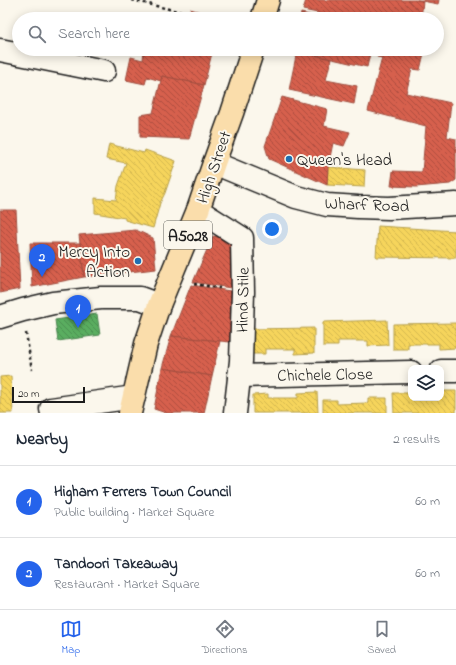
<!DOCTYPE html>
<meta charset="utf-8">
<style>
:root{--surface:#fff;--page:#f2f2f3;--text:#1f2937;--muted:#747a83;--line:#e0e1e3;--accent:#2563eb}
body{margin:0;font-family:"Indie Flower",sans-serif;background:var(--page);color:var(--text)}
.controls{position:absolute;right:12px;bottom:12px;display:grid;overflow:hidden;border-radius:8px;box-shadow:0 2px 10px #0003}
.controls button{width:36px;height:36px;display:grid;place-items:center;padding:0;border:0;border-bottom:1px solid var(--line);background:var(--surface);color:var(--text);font:20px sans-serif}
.scale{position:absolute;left:12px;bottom:10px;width:73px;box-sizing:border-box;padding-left:4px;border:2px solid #1c1c1c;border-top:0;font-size:11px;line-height:14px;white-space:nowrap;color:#1c1c1c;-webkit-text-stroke:3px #fbf7ec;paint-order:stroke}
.you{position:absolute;left:272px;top:229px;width:14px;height:14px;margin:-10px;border:3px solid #fff;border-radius:50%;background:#1a73e8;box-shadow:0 0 0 6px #1a73e833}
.badge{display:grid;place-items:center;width:26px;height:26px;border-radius:50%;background:var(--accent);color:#fff;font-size:13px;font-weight:700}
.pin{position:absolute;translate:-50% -33px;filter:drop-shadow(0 1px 2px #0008)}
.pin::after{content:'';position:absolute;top:21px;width:14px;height:12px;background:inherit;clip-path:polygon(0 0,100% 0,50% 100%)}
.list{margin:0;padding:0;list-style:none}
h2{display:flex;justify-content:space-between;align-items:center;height:52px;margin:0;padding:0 16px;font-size:17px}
h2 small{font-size:13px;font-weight:400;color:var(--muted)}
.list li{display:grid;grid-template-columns:26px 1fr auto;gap:12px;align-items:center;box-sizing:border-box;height:72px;padding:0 16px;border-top:1px solid var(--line)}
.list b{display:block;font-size:15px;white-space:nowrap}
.list p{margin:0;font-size:13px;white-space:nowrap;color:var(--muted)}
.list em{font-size:13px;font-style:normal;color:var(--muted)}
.icon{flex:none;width:22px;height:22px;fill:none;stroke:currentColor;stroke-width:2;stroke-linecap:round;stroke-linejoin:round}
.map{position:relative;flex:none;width:456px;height:413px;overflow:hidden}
.search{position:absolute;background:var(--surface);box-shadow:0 2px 10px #0003;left:12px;right:12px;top:12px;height:44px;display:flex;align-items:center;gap:10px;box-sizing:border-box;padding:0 14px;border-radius:22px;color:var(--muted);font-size:15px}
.sheet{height:196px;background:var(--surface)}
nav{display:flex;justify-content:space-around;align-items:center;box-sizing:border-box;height:56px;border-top:1px solid var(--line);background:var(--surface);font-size:11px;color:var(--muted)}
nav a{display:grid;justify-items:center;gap:2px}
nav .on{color:var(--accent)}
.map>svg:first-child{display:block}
.homes{fill:url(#homes-back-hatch);stroke:#b59e49}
.shops{fill:url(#shops-back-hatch);stroke:#9e4c3e}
.public{fill:url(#public-back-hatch);stroke:#47824c}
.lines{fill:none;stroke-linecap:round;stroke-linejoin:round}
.minor-casing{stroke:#1c1c1c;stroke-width:25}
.major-casing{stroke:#1c1c1c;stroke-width:25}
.path{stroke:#1c1c1c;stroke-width:2.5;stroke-dasharray:3 3;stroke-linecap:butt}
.minor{stroke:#fbf7ec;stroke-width:22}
.major{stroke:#faddab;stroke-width:22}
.poi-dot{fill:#1f6fb2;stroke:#fbf7ec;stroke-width:1.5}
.labels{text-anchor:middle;stroke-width:4;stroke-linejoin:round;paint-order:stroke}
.shield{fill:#fbf7ec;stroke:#5f5e5a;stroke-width:1}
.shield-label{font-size:16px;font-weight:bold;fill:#1c1c1c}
.poi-label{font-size:17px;fill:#1c1c1c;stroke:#fbf7ec;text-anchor:start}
.street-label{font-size:17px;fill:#1c1c1c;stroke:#fbf7ec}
</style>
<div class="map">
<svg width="456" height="413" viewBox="0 0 456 413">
<defs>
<pattern id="homes-back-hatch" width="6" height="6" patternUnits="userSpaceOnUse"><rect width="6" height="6" fill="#f6d55c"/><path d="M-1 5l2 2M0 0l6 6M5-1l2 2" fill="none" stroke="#d2b64f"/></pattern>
<pattern id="shops-back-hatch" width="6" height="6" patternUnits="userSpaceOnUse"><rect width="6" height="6" fill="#d6604d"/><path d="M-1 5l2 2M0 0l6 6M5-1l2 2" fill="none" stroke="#ad4e3f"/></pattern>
<pattern id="public-back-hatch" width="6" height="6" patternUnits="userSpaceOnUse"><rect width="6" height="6" fill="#5aae61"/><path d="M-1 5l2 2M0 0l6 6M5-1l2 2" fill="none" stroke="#4a8d4f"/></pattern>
</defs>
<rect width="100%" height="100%" fill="#fbf7ec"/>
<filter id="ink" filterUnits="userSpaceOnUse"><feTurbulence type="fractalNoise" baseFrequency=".025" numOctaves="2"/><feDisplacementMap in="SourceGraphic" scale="8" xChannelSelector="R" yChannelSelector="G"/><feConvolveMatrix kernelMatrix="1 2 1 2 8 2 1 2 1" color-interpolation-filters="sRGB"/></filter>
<g filter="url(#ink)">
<g class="homes">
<polygon points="109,144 144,153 145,150 176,161 165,193 160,203 153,228 125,220 125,218 95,213 95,198 116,200 118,186 126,163 106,159"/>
<polygon points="328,167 365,170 364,187 327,185"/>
<polygon points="378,226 456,231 456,258 376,257"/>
<polygon points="387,320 388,345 368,346 368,341 338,341 338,346 323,346 323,322"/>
<polygon points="456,323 456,348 439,349 439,344 408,344 408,349 393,349 393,324"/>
<polygon points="314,328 314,353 295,354 295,349 265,349 265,354 250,354 250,329"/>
<polygon points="11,376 13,413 0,413 0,377"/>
<polygon points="441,391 456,391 456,413 394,413 393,393 409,393 409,397 411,397 411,398 441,398"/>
<polygon points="317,392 318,413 253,413 253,395 268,394 268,398 298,398 298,393"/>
<polygon points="368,398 387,398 387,413 323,413 323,400 337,400 337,404 368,403"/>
</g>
<g class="shops">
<polygon points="306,0 417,0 423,1 421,19 347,19 303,10"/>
<polygon points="417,0 439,0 438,4"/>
<polygon points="190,9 222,18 222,19 175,19 176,15 188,17"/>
<polygon points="301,13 327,19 300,19"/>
<polygon points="144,49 160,52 161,49 213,49 204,85 162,76 161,81 147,77 145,84 126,80 131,57 143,60"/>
<polygon points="293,49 371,49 367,67 293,50"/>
<polygon points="380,49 425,49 420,70 412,69 406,93 451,103 447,137 456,139 456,180 450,184 416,187 391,186 393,171 422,172 426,126 368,111 382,58 377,57"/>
<polygon points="297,51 331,59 326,80 357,86 354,104 289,90"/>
<polygon points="162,76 204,85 189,139 140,137 140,115 153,113"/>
<polygon points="282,97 327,109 324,126 350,132 344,146 333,143 328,167 327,185 269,159 265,146"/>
<polygon points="0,210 16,210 20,289 0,293"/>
<polygon points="136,230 153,238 156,269 84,277 79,235"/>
<polygon points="213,236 237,241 237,289 193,282"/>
<polygon points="30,243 80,243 84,277 32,287"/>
<polygon points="191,285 237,292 230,342 171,336"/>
<polygon points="171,336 220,341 212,376 162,368"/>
<polygon points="162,368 212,376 204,413 166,413 154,409"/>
</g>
<polygon class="public" points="97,314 100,335 58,341 55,320"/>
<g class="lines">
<defs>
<g id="minor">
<polyline points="0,50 104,71"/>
<polyline points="214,163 296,197 327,205 358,207 389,208 456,204"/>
<polyline points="198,210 242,238 243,292 241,361 235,413"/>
<polyline points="0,317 23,310 53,303 101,298 140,298 159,305"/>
<polyline points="441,371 456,371"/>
<polyline points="239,376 411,372"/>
<polyline points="52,413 51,409 134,397"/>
</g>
<g id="major">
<polyline points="262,19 268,0"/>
<polyline points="130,413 146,344 159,305 198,210 214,163 232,113 253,49"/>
</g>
</defs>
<use href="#minor" class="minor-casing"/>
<use href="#major" class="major-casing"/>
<g class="path">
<polyline points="132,0 189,14"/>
<polyline points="194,284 220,288"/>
<polyline points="26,333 32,370"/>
</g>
<use href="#minor" class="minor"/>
<use href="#major" class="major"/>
</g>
</g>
<g class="poi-dot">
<circle cx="289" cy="159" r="4"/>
<circle cx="138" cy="261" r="4"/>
</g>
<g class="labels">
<rect class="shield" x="164" y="221" width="48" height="28" rx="3"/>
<g class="shield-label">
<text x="188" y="241">A5028</text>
</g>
<g class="poi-label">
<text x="297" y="165">Queen's Head</text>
<text x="130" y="257" text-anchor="end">Mercy Into<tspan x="130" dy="20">Action</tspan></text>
</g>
<g class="street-label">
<text transform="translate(213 167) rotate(-71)" y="6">High Street</text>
<text transform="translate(367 204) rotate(2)" y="6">Wharf Road</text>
<text transform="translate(242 300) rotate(-89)" y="6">Hind Stile</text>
<text transform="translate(325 374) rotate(-1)" y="6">Chichele Close</text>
</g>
</g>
</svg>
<div class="controls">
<button><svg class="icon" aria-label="layers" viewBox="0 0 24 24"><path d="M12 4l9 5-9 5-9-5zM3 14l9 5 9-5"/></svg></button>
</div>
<div class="scale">20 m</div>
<div class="you"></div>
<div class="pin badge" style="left:78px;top:328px">1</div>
<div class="pin badge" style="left:42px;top:277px">2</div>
<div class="search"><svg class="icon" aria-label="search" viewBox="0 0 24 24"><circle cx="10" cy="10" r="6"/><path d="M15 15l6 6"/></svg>Search here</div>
</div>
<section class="sheet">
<h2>Nearby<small>2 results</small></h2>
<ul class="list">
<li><span class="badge">1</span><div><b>Higham Ferrers Town Council</b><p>Public building · Market Square</p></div><em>60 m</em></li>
<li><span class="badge">2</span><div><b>Tandoori Takeaway</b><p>Restaurant · Market Square</p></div><em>60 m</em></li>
</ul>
</section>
<nav>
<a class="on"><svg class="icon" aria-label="map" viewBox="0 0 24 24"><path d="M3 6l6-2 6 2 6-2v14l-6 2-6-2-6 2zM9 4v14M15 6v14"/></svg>Map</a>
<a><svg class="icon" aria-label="directions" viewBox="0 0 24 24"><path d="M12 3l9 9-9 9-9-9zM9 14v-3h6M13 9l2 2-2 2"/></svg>Directions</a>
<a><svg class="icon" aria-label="saved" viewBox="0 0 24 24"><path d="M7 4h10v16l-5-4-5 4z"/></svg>Saved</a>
</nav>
